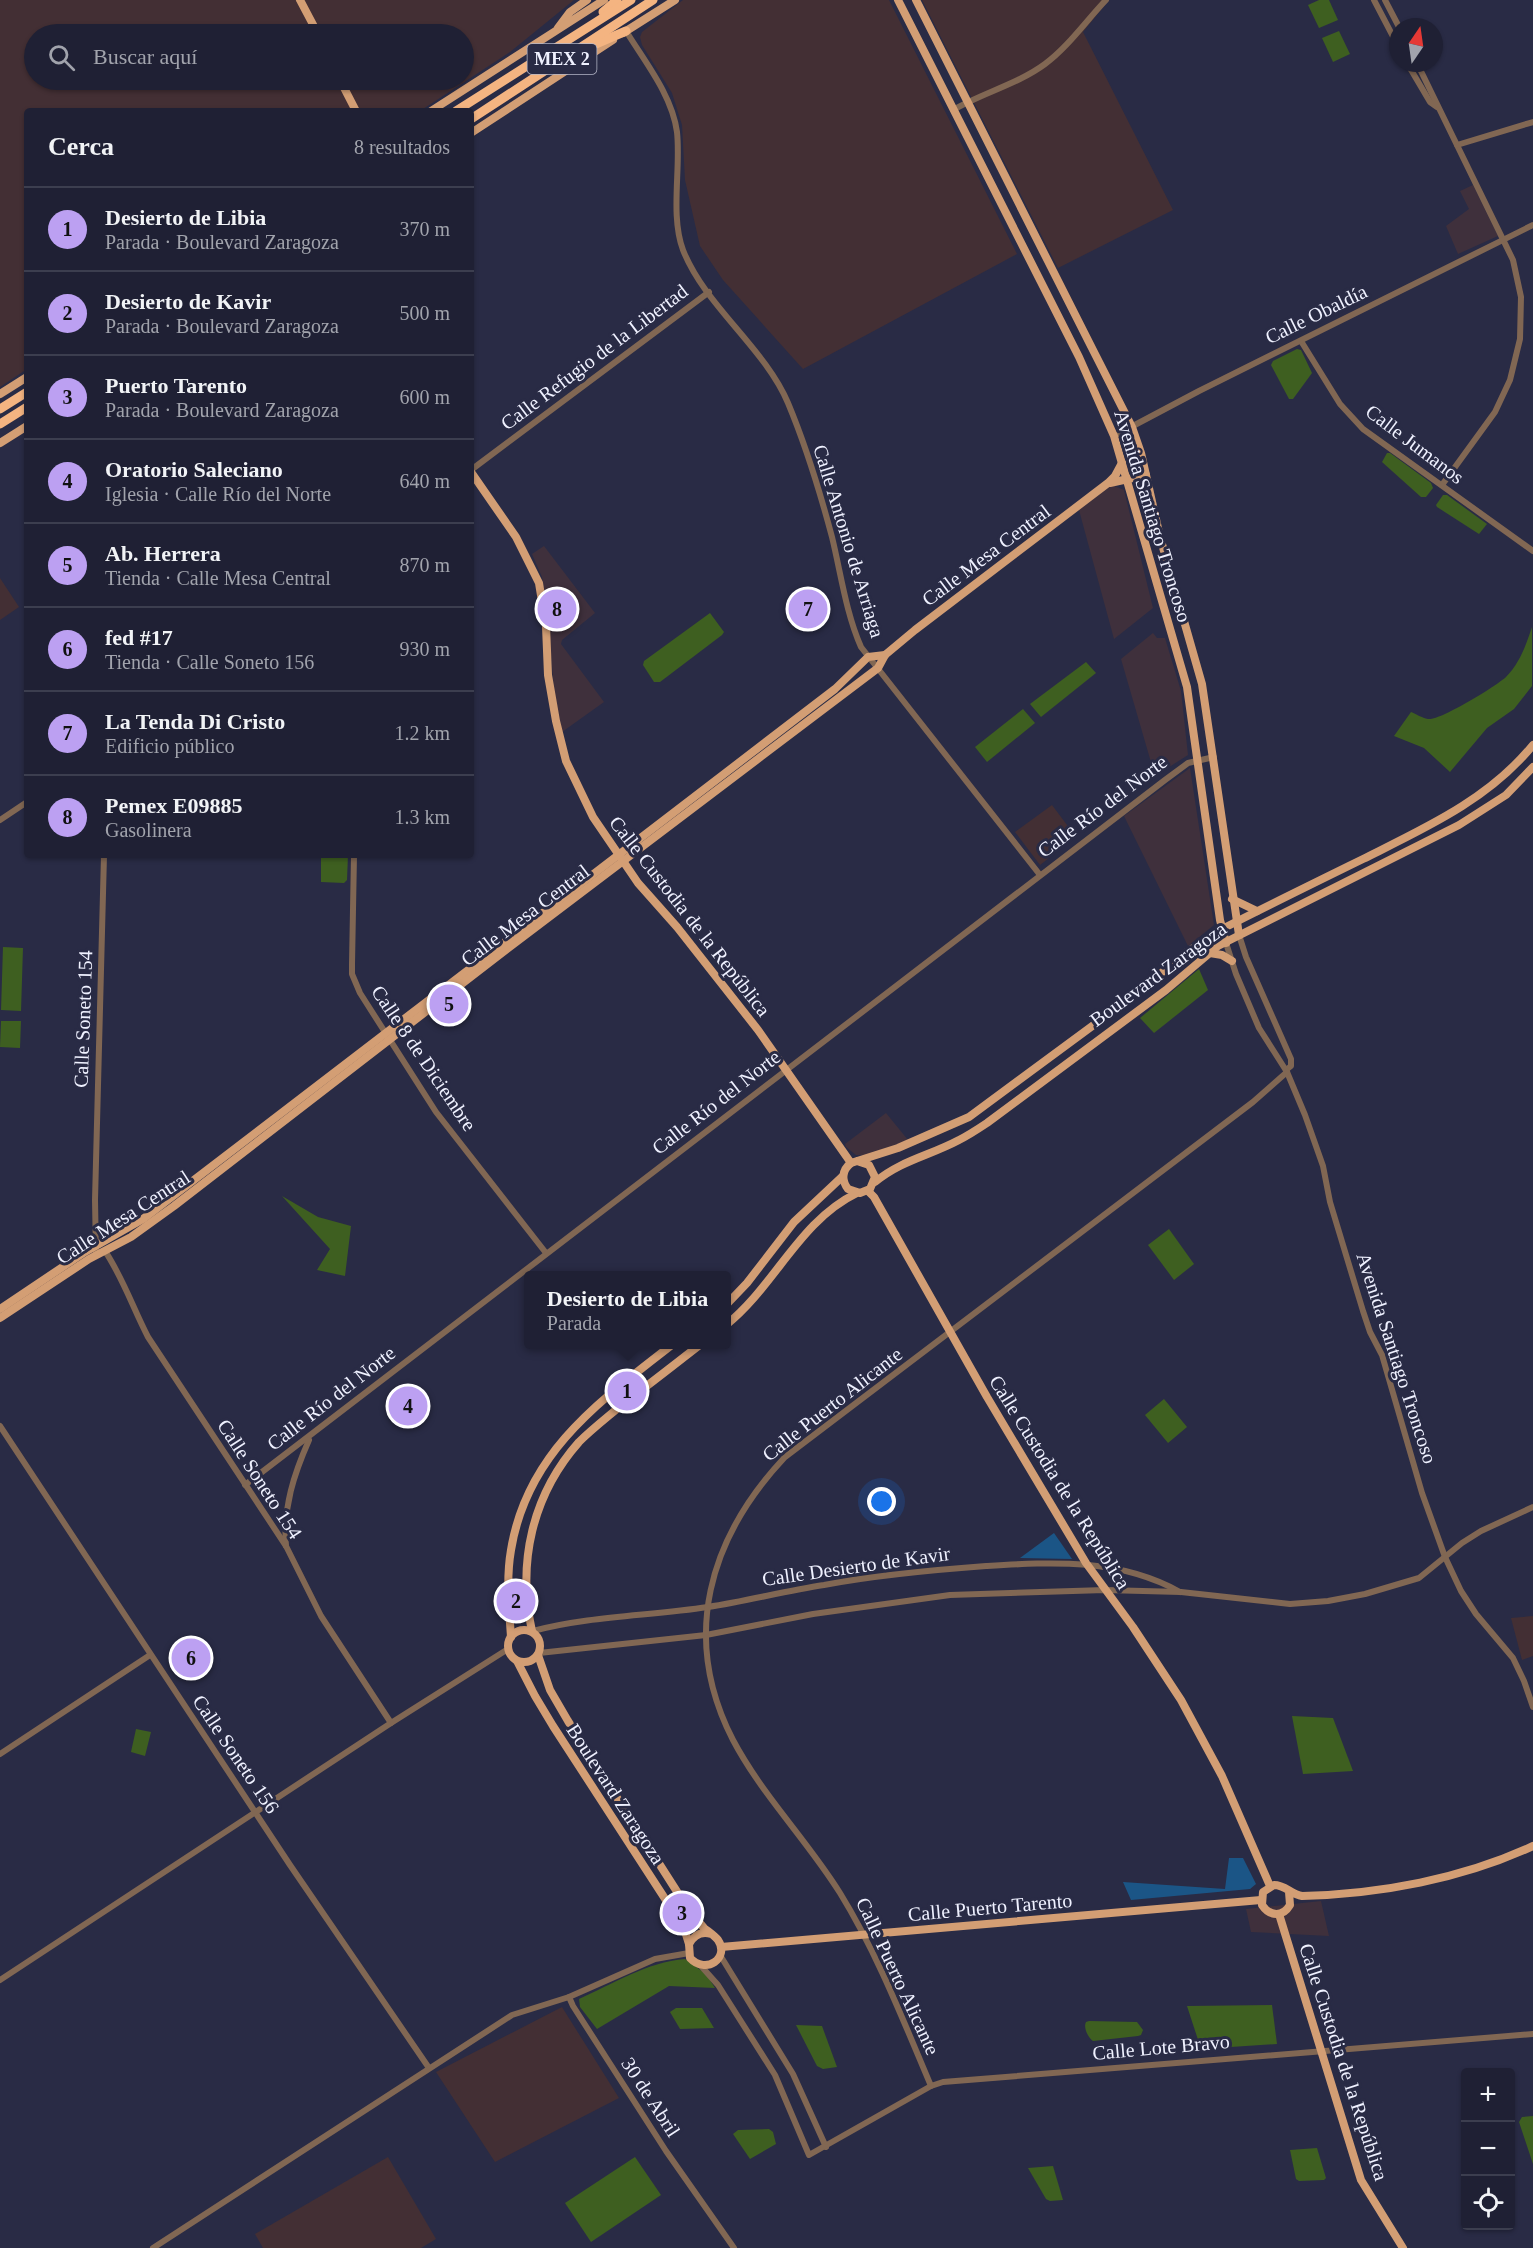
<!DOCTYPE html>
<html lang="es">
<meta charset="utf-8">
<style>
:root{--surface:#1f2034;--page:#2c2d40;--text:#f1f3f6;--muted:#a1a3ac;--line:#3c3e4f;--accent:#bca0f2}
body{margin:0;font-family:Georgia,serif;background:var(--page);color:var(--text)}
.controls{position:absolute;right:18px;bottom:18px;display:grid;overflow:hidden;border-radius:6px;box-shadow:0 2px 4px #0004}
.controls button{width:54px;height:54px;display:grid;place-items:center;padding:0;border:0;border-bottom:2px solid var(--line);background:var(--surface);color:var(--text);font:30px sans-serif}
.compass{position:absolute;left:1389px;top:18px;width:54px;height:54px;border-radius:50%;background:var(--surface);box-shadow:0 2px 4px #0004;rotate:13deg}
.you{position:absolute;left:882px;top:1502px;width:21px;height:21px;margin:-15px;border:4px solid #fff;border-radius:50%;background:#1a73e8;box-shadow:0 0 0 9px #1a73e833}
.badge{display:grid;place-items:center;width:39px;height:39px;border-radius:50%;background:var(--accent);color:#111;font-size:20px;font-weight:700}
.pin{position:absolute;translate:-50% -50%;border:3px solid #fff;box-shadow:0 2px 6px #0006}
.popup{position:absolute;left:524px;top:1271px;width:207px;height:78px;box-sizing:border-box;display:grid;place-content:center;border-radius:6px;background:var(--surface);filter:drop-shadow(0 2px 4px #0005);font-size:20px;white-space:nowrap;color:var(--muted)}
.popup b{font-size:22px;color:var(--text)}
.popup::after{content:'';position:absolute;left:50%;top:100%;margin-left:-12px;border:12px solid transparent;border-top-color:var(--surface)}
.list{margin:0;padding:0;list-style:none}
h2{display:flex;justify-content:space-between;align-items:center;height:78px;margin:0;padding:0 24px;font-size:26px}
h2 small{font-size:20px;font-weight:400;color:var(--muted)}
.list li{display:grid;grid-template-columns:39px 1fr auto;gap:18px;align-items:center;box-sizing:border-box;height:84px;padding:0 24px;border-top:2px solid var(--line)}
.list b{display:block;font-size:22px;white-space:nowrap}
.list p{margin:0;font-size:20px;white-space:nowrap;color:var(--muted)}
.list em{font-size:20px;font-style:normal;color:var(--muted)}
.icon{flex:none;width:33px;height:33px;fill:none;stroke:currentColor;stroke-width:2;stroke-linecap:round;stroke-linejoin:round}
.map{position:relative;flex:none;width:1533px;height:2248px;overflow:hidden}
.search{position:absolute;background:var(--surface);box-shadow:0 2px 4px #0004;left:24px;top:24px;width:450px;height:66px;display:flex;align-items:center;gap:15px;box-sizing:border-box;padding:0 21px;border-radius:33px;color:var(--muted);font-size:22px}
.panel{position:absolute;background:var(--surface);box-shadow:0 2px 4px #0004;left:24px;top:108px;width:450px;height:750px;border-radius:6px}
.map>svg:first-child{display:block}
.commercial{fill:#3f303c}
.industrial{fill:#432f34;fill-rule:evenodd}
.green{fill:#3e5f20}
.water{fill:#1b5586}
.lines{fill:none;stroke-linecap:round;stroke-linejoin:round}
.minor{stroke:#816753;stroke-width:6}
.major{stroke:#d39e74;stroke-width:8}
.highway{stroke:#f4b481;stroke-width:9}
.labels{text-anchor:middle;stroke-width:6;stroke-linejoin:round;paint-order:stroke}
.shield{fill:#292b45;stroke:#b4b6c7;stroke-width:1.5}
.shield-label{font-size:18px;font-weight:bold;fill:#eff1ff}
.street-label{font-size:20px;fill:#eff1ff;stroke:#292b45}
</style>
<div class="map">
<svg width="1533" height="2248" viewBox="0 0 1533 2248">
<rect width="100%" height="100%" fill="#292b45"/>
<g class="commercial">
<polygon points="1473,185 1498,236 1458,254 1446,226 1469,209 1460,191"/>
<polygon points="1112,485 1124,490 1153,608 1114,639 1079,510"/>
<polygon points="544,546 595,613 562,640 561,644 604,702 562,732 554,690 547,608 542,577 532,554"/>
<polygon points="1153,633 1157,638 1165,638 1181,691 1188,755 1155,776 1121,659"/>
<polygon points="1190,768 1214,925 1188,946 1124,816"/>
<polygon points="886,1113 908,1140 867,1155 856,1155 846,1147 845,1144"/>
<polygon points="1321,1901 1329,1936 1251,1932 1246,1909"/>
</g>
<g class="industrial">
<path d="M0 0H574L510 52 420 111H27V369L0 387ZM34 34H464V80H34Z"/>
<polygon points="683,0 889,0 1017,254 803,369 723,280 700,246 685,180 682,125 672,93 642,45 640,37 642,32"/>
<polygon points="922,0 1109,0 1083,32 1173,210 1058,268"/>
<polygon points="0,578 19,607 0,620"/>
<polygon points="1052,805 1076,837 1040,865 1015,832"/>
<polygon points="1533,1616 1533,1656 1522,1660 1511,1618"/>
<polygon points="562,2007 619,2098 495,2162 436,2072"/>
<polygon points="388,2157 436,2239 421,2248 263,2248 255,2234"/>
</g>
<g class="green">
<polygon points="1319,0 1329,0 1338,20 1319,28 1308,5"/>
<polygon points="1339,31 1350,54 1333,62 1322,38"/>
<polygon points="1297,349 1301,350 1312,373 1293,399 1289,399 1271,365 1273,361"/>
<polygon points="1387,453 1390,453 1431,483 1433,488 1426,497 1421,497 1382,462"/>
<polygon points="1443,495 1447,495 1487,524 1479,534 1437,507 1436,505"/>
<polygon points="710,613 724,632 722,635 660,682 654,682 643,665 644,661"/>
<path d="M1532 627V686L1514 709 1487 728 1450 772 1424 748 1394 736 1411 712C1416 714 1422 718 1428 719 1440 721 1496 686 1506 677 1520 663 1526 645 1532 627Z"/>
<polygon points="1086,662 1096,673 1041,717 1030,704"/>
<polygon points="1023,709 1035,723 987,762 975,747"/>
<polygon points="321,855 348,855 347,880 344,883 321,882"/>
<polygon points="3,947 23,948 21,1011 1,1010"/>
<polygon points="1199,969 1208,990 1154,1033 1140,1018"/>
<polygon points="1,1021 21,1021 20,1048 0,1047"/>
<polygon points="282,1196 318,1217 351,1226 345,1276 317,1270 330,1249"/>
<polygon points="1169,1229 1194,1264 1174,1280 1148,1245"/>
<polygon points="1164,1399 1187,1427 1168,1443 1145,1415"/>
<polygon points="1292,1716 1333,1718 1353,1771 1303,1774"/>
<polygon points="136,1729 151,1732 145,1756 131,1752"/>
<path d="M685 1959 706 1974 715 1988 669 1986 597 2029 580 2007 579 1999C613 1984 647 1962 685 1959Z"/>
<polygon points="1272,2005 1277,2044 1201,2049 1187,2006"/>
<polygon points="676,2008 702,2008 714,2028 680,2029 670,2012"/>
<path d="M1089 2021 1137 2022 1143 2030 1141 2035 1138 2036 1093 2041C1088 2038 1083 2027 1086 2022Z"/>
<polygon points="796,2025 822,2026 837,2067 823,2069 817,2066"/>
<polygon points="1533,2116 1533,2164 1519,2122 1522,2117"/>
<polygon points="769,2129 773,2132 776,2144 750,2159 733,2134 738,2130"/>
<polygon points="1317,2148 1326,2178 1324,2180 1299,2181 1296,2179 1290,2150"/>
<polygon points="635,2157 661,2195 591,2242 565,2203"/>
<polygon points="1053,2166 1063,2200 1050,2201 1046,2199 1028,2168"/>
</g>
<g class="water">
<polygon points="1054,1533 1072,1559 1020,1558"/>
<polygon points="1229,1858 1243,1858 1256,1884 1250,1889 1131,1900 1123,1882 1225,1889"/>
</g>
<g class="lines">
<g class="minor">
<polyline points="1374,0 1398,46"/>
<polyline points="1385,0 1399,27"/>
<path d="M626 31C645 62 672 95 677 132 681 169 670 215 683 250 705 306 765 348 788 403 806 446 820 492 832 537 841 574 846 613 861 647L1040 875"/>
<polyline points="1407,63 1430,102 1437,107"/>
<polyline points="1417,63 1513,260 1521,297 1520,339 1510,380 1495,412 1442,485"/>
<path d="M953 110C982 93 1018 84 1045 64 1068 47 1086 21 1106 0"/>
<polyline points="1457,145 1533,122"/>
<polyline points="1301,341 1340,404 1363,429 1533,551"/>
<polyline points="1114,436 1199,391 1533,225"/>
<polyline points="471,470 709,292"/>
<polyline points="0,820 27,802"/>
<polyline points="354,855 352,964 352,974 360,993 436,1112 546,1253"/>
<polyline points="1239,935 1246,957 1291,1059 1291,1066 1286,1070"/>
<polyline points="1226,943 1236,974 1259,1028 1287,1072 1305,1115 1323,1166 1330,1202 1363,1311 1370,1332 1382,1355 1422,1493 1445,1557 1461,1591 1476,1614 1513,1658 1524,1681 1533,1707"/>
<path d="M105 1251C123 1278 133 1308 148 1337L286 1546 321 1616 391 1723"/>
<polyline points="96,1255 95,1200 104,855"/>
<polyline points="0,1426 290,1865 429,2068"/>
<polyline points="245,1485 1165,780 1188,763 1214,757"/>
<path d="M286 1546C283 1507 294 1474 309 1440"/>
<path d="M533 1631C590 1616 649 1616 708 1607 747 1601 785 1591 824 1585 877 1575 932 1570 986 1566 1054 1562 1119 1558 1180 1592"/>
<polyline points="539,1653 706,1635 813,1614 950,1595 1105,1590 1181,1592 1290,1604 1328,1601 1365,1594 1419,1578 1462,1543 1481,1531 1533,1507"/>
<polyline points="0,1754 150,1655"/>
<polyline points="720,1955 793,2074 826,2147"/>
<polyline points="701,1966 718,1985 775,2075 809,2155 931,2086 943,2082 1533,2034"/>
<polyline points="0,1980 391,1723 508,1649"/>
<polyline points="569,1997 573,2006 666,2151 734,2248"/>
<path d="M931 2086C903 2020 877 1953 840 1893 807 1840 762 1795 733 1740 680 1637 709 1538 785 1457L1253 1102 1287 1072"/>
<polyline points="153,2248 512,2015 569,1997 655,1959 689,1953"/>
</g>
<g class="major">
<polyline points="300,0 318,34"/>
<polyline points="898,0 1079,357 1114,436 1187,687 1220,920 1226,943"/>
<polyline points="916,0 1095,354 1132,427 1141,453 1160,537 1202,684 1239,935"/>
<polyline points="558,28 570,12 587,0"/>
<polyline points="623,33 675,0"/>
<polyline points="340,80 356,111"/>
<polyline points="431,111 604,0"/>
<polyline points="471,133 613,40"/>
<polyline points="0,394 27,377"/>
<polyline points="0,443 27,426"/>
<polyline points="471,472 516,537 539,583 546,626 548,675 556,721 566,761 593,817 638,883 677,927 758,1030 851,1163"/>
<polyline points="1110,483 1146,475"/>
<polyline points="1232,899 1257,911"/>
<polyline points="1210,953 1222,955 1232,961"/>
<path d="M857 1161 869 1165 875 1177 870 1189 860 1193 848 1189C841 1180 842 1170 851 1163L898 1148 969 1117 1137 993 1187 952 1222 929C1269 905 1316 882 1363 859 1425 828 1488 800 1533 745"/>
<path d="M875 1182C902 1160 929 1156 959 1140 969 1135 978 1129 987 1123L1166 990 1218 946 1459 825 1506 795 1533 767"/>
<polyline points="868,1191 874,1197 987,1397 1086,1563 1133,1627 1181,1700 1222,1776 1270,1886"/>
<polyline points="726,1305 747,1283 794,1222 843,1176"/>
<polyline points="0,1309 85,1252 143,1219 835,689 868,657 885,655"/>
<polyline points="0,1318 89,1259 131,1237 174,1206 503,952 878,668 885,655 915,630 1108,483 1115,476 1122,463"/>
<path d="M726 1325C775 1286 799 1221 857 1193"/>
<circle cx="524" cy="1646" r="16"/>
<path d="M532 1631C517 1563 532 1495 579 1442 593 1428 609 1416 624 1403 650 1384 675 1364 701 1344"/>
<path d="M511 1637C509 1608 506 1579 511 1550 527 1452 600 1401 673 1344"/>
<path d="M538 1655 550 1690 568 1721 683 1901C690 1911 697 1920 704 1928 709 1932 715 1936 718 1940 730 1958 706 1975 690 1958L689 1944C694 1935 701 1931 711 1934"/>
<polyline points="517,1661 535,1696 553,1726 684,1928 689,1944"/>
<path d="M1289 1892 1290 1905C1283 1917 1270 1917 1262 1905L1263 1892 1274 1885C1285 1885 1291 1894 1302 1896 1380 1894 1462 1879 1533 1846"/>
<polyline points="1279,1914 1361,2180 1403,2248"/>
<polyline points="721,1947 1261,1900"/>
</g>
<g class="highway">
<polyline points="603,12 617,0"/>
<polyline points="591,46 626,31"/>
<polyline points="456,111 631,0"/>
<polyline points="471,119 653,0"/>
<polyline points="0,409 27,392"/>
<polyline points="0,424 27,407"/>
</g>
</g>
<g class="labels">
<rect class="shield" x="527.5" y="44" width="69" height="30" rx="4.5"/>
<g class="shield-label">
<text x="562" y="65">MEX 2</text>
</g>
<g class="street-label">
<text transform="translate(1316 314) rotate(-26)" y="7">Calle Obaldía</text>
<text transform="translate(594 357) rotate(-37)" y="7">Calle Refugio de la Libertad</text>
<text transform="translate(1415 444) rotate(37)" y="7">Calle Jumanos</text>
<text transform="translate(1153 516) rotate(73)" y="7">Avenida Santiago Troncoso</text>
<text transform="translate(849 541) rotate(73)" y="7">Calle Antonio de Arriaga</text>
<text transform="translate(986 555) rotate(-37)" y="7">Calle Mesa Central</text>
<text transform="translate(1102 806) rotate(-37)" y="7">Calle Río del Norte</text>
<text transform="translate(525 915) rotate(-37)" y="7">Calle Mesa Central</text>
<text transform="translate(690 916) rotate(52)" y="7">Calle Custodia de la República</text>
<text transform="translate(1158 974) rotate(-36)" y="7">Boulevard Zaragoza</text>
<text transform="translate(83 1019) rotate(-88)" y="7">Calle Soneto 154</text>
<text transform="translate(424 1058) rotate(56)" y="7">Calle 8 de Diciembre</text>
<text transform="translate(716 1102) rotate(-38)" y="7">Calle Río del Norte</text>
<text transform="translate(123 1217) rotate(-33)" y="7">Calle Mesa Central</text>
<text transform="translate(1397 1358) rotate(72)" y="7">Avenida Santiago Troncoso</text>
<text transform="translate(331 1398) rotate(-38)" y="7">Calle Río del Norte</text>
<text transform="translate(832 1404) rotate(-38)" y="7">Calle Puerto Alicante</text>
<text transform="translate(260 1479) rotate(57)" y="7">Calle Soneto 154</text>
<text transform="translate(1060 1482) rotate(58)" y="7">Calle Custodia de la República</text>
<text transform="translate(856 1566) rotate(-8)" y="7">Calle Desierto de Kavir</text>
<text transform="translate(236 1754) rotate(56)" y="7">Calle Soneto 156</text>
<text transform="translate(616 1794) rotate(57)" y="7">Boulevard Zaragoza</text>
<text transform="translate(990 1907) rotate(-5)" y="7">Calle Puerto Tarento</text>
<text transform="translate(898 1976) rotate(65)" y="7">Calle Puerto Alicante</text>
<text transform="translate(1161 2047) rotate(-5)" y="7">Calle Lote Bravo</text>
<text transform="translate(1344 2062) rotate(72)" y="7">Calle Custodia de la República</text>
<text transform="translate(651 2097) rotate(57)" y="7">30 de Abril</text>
</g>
</g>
</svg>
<div class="controls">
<button>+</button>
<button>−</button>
<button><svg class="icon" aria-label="locate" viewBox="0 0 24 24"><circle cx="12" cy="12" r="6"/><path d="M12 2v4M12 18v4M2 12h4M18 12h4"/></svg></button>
</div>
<svg class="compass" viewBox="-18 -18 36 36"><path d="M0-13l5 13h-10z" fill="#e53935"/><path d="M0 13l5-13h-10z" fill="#a1a3ac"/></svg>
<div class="you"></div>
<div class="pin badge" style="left:627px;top:1391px">1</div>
<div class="popup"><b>Desierto de Libia</b>Parada</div>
<div class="pin badge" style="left:516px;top:1601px">2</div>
<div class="pin badge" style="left:682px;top:1913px">3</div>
<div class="pin badge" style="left:408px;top:1406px">4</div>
<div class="pin badge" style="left:449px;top:1004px">5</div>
<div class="pin badge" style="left:191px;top:1658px">6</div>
<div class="pin badge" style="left:808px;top:609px">7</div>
<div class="pin badge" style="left:557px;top:609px">8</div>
<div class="search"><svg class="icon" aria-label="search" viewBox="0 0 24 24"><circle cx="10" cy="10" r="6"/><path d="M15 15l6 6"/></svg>Buscar aquí</div>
<section class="panel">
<h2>Cerca<small>8 resultados</small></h2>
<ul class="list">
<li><span class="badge">1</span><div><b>Desierto de Libia</b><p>Parada · Boulevard Zaragoza</p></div><em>370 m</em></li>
<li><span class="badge">2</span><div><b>Desierto de Kavir</b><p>Parada · Boulevard Zaragoza</p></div><em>500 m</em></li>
<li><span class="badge">3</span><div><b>Puerto Tarento</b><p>Parada · Boulevard Zaragoza</p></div><em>600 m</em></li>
<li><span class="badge">4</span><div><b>Oratorio Saleciano</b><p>Iglesia · Calle Río del Norte</p></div><em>640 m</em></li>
<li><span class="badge">5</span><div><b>Ab. Herrera</b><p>Tienda · Calle Mesa Central</p></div><em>870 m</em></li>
<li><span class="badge">6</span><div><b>fed #17</b><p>Tienda · Calle Soneto 156</p></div><em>930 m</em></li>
<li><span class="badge">7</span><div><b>La Tenda Di Cristo</b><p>Edificio público</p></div><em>1.2 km</em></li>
<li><span class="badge">8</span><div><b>Pemex E09885</b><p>Gasolinera</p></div><em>1.3 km</em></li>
</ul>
</section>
</div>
